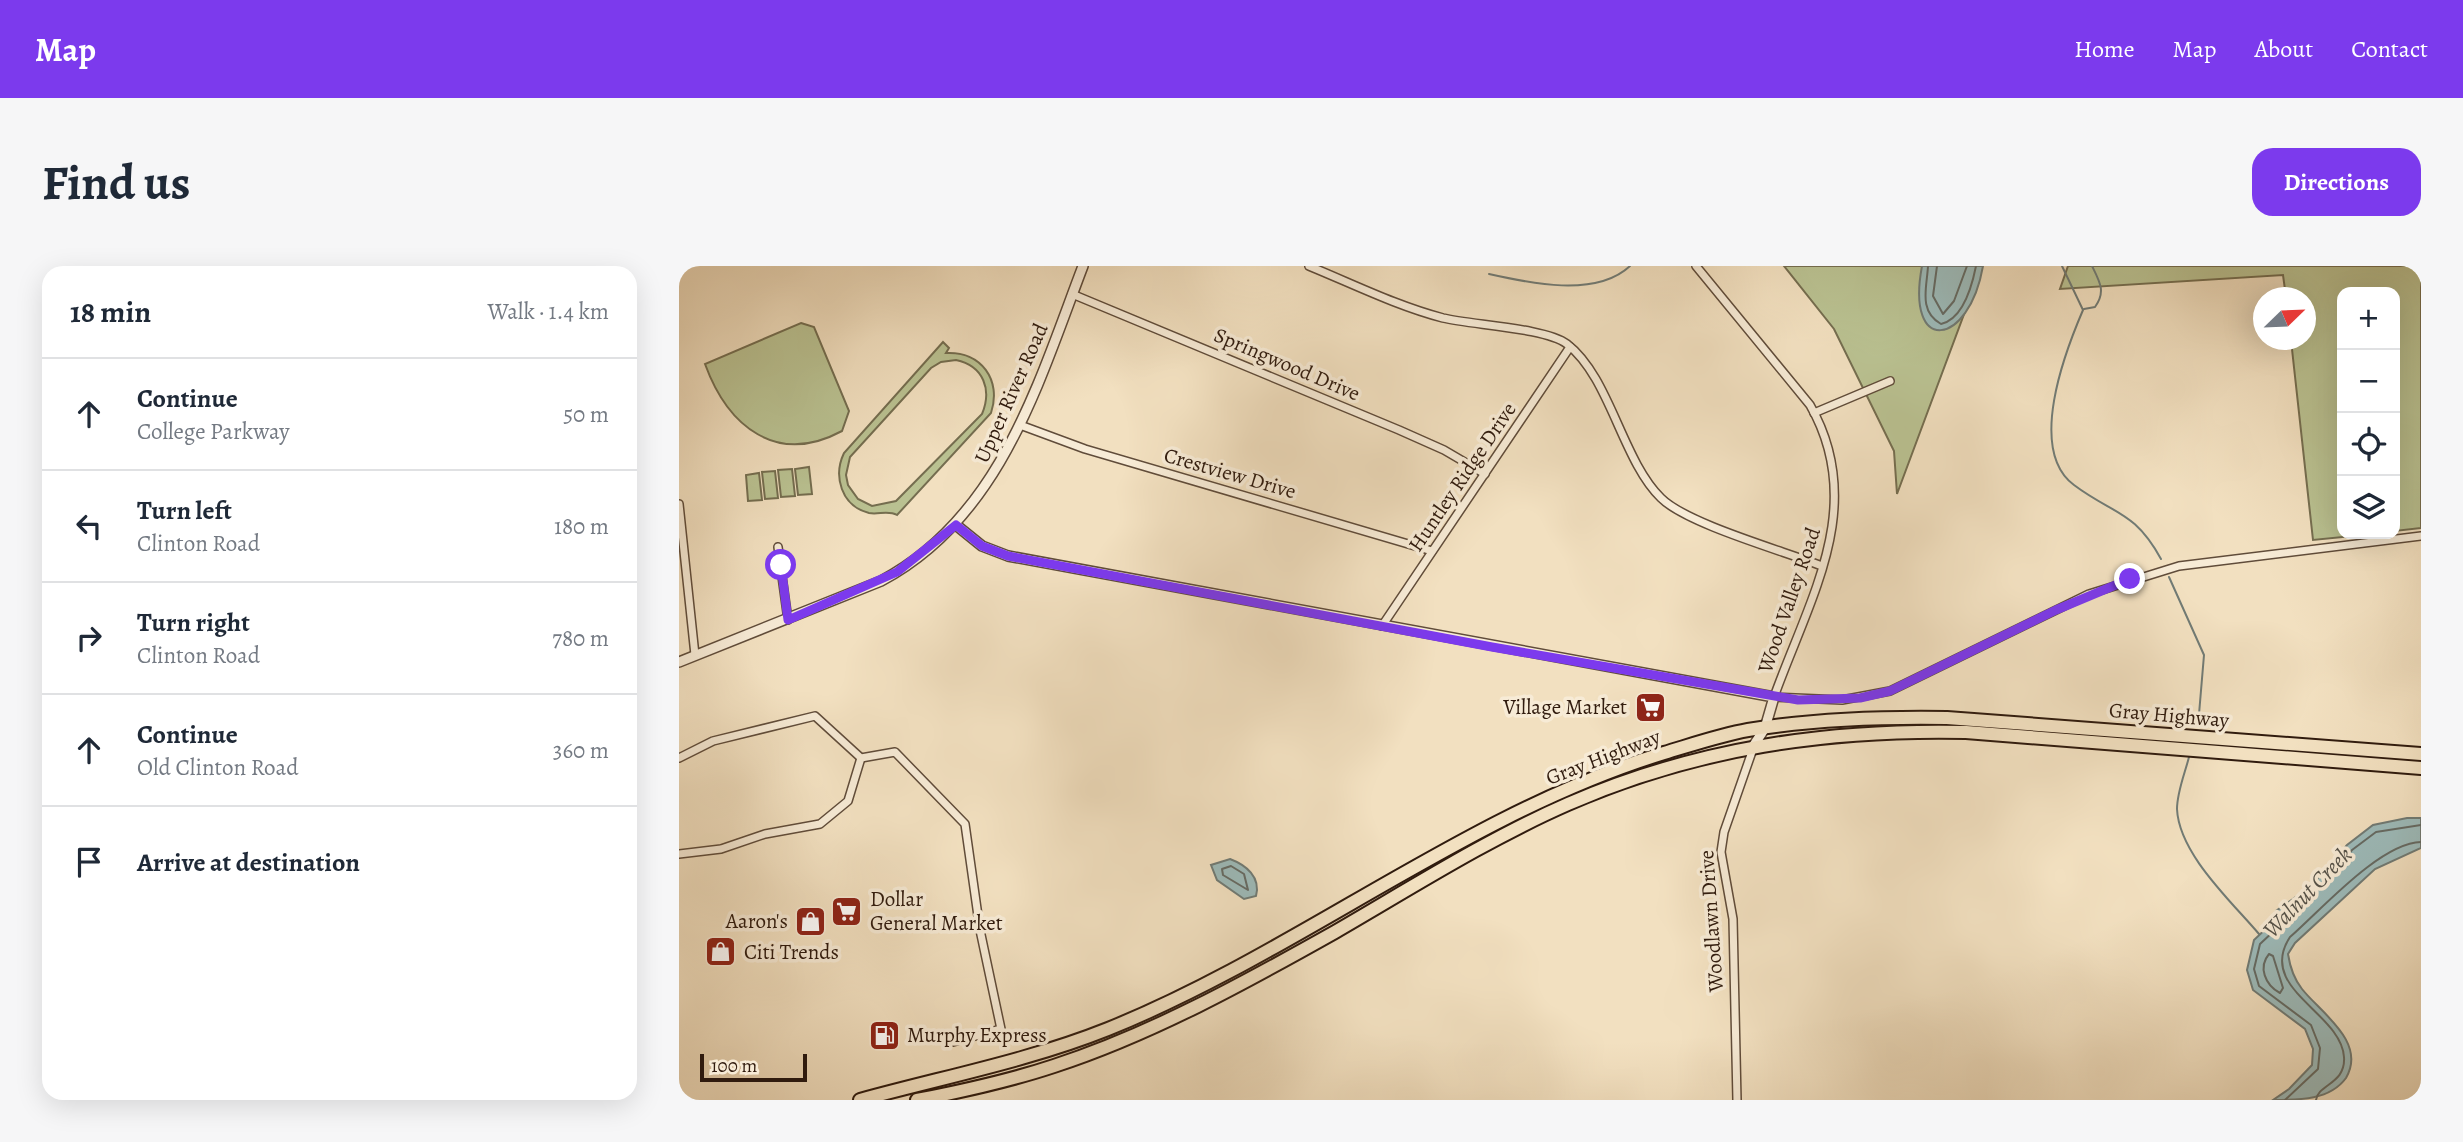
<!DOCTYPE html>
<meta charset="utf-8">
<style>
:root{--surface:#fff;--page:#f6f6f7;--text:#1f2937;--muted:#747a83;--line:#e0e1e3;--accent:#7c3aed}
body{margin:0;font-family:Alegreya,serif;background:var(--page);color:var(--text)}
.controls{position:absolute;right:21px;top:21px;display:grid;overflow:hidden;border-radius:14px;box-shadow:0 7px 28px #0002}
.controls button{width:63px;height:63px;display:grid;place-items:center;padding:0;border:0;border-bottom:2px solid var(--line);background:var(--surface);color:var(--text);font:35px sans-serif}
.compass{position:absolute;left:1574px;top:21px;width:63px;height:63px;border-radius:50%;background:var(--surface);box-shadow:0 7px 28px #0002;rotate:67deg}
.scale{position:absolute;left:21px;bottom:18px;width:107px;box-sizing:border-box;padding-left:7px;border:4px solid #301b0e;border-top:0;font-size:19px;line-height:24px;white-space:nowrap;color:#301b0e;-webkit-text-stroke:5px #f7ebd6;paint-order:stroke}
.stop{position:absolute;width:21px;height:21px;margin:-16px;border:5px solid #7c3aed;border-radius:50%;background:#fff}
.stop.end{background:#7c3aed;border-color:#fff;box-shadow:0 2px 7px #0008}
.list{margin:0;padding:0;list-style:none}
h2{display:flex;justify-content:space-between;align-items:center;height:91px;margin:0;padding:0 28px;font-size:30px}
h2 small{font-size:23px;font-weight:400;color:var(--muted)}
.list li{display:grid;grid-template-columns:46px 1fr auto;gap:21px;align-items:center;box-sizing:border-box;height:112px;padding:0 28px;border-top:2px solid var(--line)}
.list b{display:block;font-size:26px;white-space:nowrap}
.list p{margin:0;font-size:23px;white-space:nowrap;color:var(--muted)}
.list em{font-size:23px;font-style:normal;color:var(--muted)}
.icon{flex:none;width:38px;height:38px;fill:none;stroke:currentColor;stroke-width:2;stroke-linecap:round;stroke-linejoin:round}
.map{position:relative;flex:none;width:1742px;height:834px;overflow:hidden;border-radius:21px}
header{display:flex;align-items:center;gap:42px;box-sizing:border-box;height:98px;padding:0 35px;background:var(--accent);color:#fff}
header strong{font-size:33px}
nav{display:flex;gap:38px;margin-inline-start:auto;font-size:24px}
.intro{display:flex;align-items:center;justify-content:space-between;box-sizing:border-box;height:168px;padding:0 42px}
h1{margin:0;font-size:49px}
.button{padding:18px 32px;border-radius:21px;background:var(--accent);color:#fff;font-size:24px;font-weight:700}
main{display:flex;gap:42px;padding:0 42px}
aside{flex:1;background:var(--surface);border-radius:21px;box-shadow:0 7px 28px #0002}
.map>svg:first-child{display:block}
.green{fill:#bac292;stroke:#756e50;stroke-width:2;fill-rule:evenodd}
.water{fill:#9dbbba;stroke:#717b75;stroke-width:2}
.lines{fill:none;stroke-linecap:round;stroke-linejoin:round}
.shore{stroke:#666b64;stroke-width:2}
.stream{stroke:#717b75;stroke-width:2}
.minor-casing{stroke:#604c3a;stroke-width:10}
.tertiary-casing{stroke:#604c3a;stroke-width:12}
.trunk-casing{stroke:#301b0e;stroke-width:16}
.minor{stroke:#f7ebd6;stroke-width:7}
.tertiary{stroke:#f7ebd6;stroke-width:9}
.trunk{stroke:#f2e0c0;stroke-width:12}
.route{stroke:#7c3aed;stroke-width:9}
.labels{text-anchor:middle;stroke-width:7;stroke-linejoin:round;paint-order:stroke}
.street-label{font-size:21px;fill:#301b0e;stroke:#f7ebd6}
.poi-label{font-size:21px;fill:#301b0e;stroke:#f7ebd6;text-anchor:start}
.water-label{font-size:23px;font-style:italic;fill:#56534a;stroke:#f7ebd6}
</style>
<header>
<strong>Map</strong>
<nav><a>Home</a><a>Map</a><a>About</a><a>Contact</a></nav>
</header>
<div class="intro"><h1>Find us</h1><a class="button">Directions</a></div>
<main>
<aside>
<h2>18 min<small>Walk · 1.4 km</small></h2>
<ul class="list">
<li><svg class="icon" aria-label="ahead" viewBox="0 0 24 24"><path d="M12 20V5M6 11l6-6 6 6"/></svg><div><b>Continue</b><p>College Parkway</p></div><em>50 m</em></li>
<li><svg class="icon" aria-label="left" viewBox="0 0 24 24"><path d="M17 20v-9H6M10 6l-5 5 5 5"/></svg><div><b>Turn left</b><p>Clinton Road</p></div><em>180 m</em></li>
<li><svg class="icon" aria-label="right" viewBox="0 0 24 24"><path d="M7 20v-9h11M14 6l5 5-5 5"/></svg><div><b>Turn right</b><p>Clinton Road</p></div><em>780 m</em></li>
<li><svg class="icon" aria-label="ahead" viewBox="0 0 24 24"><path d="M12 20V5M6 11l6-6 6 6"/></svg><div><b>Continue</b><p>Old Clinton Road</p></div><em>360 m</em></li>
<li><svg class="icon" aria-label="arrive" viewBox="0 0 24 24"><path d="M6 21V4h12l-3 4 3 4H6"/></svg><div><b>Arrive at destination</b></div></li>
</ul>
</aside>
<div class="map">
<svg width="1742" height="834" viewBox="0 0 1742 834">
<rect width="100%" height="100%" fill="#f2e0c0"/>
<filter id="stains"><feTurbulence type="fractalNoise" baseFrequency=".00286" numOctaves="4"/><feColorMatrix values="0 0 0 0 .2 0 0 0 0 .09 0 0 0 0 .02 0 0 0 .5 -.17"/></filter>
<radialGradient id="worn" r=".72"><stop offset=".6" stop-color="#630" stop-opacity="0"/><stop offset="1" stop-color="#630" stop-opacity=".3"/></radialGradient>
<g class="green">
<polygon points="1105,0 1303,0 1218,228 1215,185 1155,63"/>
<polygon points="1389,0 1742,0 1742,262 1716,265 1716,26 1663,26 1663,268 1694,268 1634,274 1612,74 1626,74 1626,32 1607,31 1604,9 1381,23"/>
<path d="M122 57 135 61 170 145 163 165C98 200 49 161 26 98Z"/>
<path d="M264 76 270 82 267 87C302 85 323 114 312 147L218 249C209 244 199 249 190 247 162 240 154 210 165 187ZM277 94C305 100 313 124 303 148L217 235 193 240 179 233 169 219 167 209 171 191 252 102 262 96Z"/>
<polygon points="130,201 133,228 119,229 116,203"/>
<polygon points="113,203 116,230 102,231 99,204"/>
<polygon points="96,205 99,232 86,233 83,206"/>
<polygon points="80,207 83,234 69,235 67,209"/>
</g>
<g class="water">
<path d="M1243 0H1304C1290 81 1226 90 1243 0Z"/>
<path d="M1728 552H1742V582L1696 603 1616 677 1609 688C1611 701 1615 713 1623 723 1642 747 1688 776 1667 812 1651 834 1621 834 1594 834L1610 823 1633 799 1634 783 1626 763 1574 724 1568 704 1575 674 1592 658 1597 645 1632 620 1668 579 1694 559Z"/>
<path d="M551 593C567 599 582 611 577 630L565 633 538 614 532 599Z"/>
</g>
<g class="lines">
<g class="shore">
<path d="M1249 0C1248 21 1239 45 1262 58 1284 53 1293 20 1297 0"/>
<polyline points="1258,0 1254,30 1264,48 1275,35 1288,0"/>
<polygon points="552,600 565,608 569,624 544,609 543,603"/>
<path d="M1590 688 1594 690 1604 722 1601 727C1586 719 1579 701 1590 688Z"/>
<polyline points="1606,834 1639,803 1641,782 1632,759 1580,720 1575,703 1581,678 1597,663 1604,649 1637,625 1673,584 1697,566 1742,559"/>
<path d="M1637 834C1639 818 1667 818 1665 791 1662 746 1577 723 1611 671 1642 644 1701 577 1742 576"/>
</g>
<g class="stream">
<path d="M1383 0 1404 44C1386 86 1348 184 1395 219 1435 249 1455 244 1482 293"/>
<path d="M810 8C850 17 917 32 951 0"/>
<path d="M1405 43 1416 41C1427 26 1421 16 1413 0"/>
<polyline points="1490,311 1525,389 1519,460"/>
<path d="M1510 491C1506 507 1498 526 1498 543 1500 588 1553 636 1580 668"/>
</g>
<defs>
<g id="minor">
<path d="M630 0C674 18 718 40 764 52 794 59 867 62 888 78 931 111 943 194 982 232 1008 258 1105 285 1143 300"/>
<path d="M1017 0 1131 139C1189 240 1130 333 1095 431L1163 434 1211 425 1410 328 1500 300 1742 270"/>
<polyline points="393,28 720,164 765,184 806,208"/>
<polyline points="1135,147 1211,115"/>
<polyline points="341,159 406,183 753,285"/>
<polyline points="0,238 16,389"/>
<polyline points="99,281 109,354"/>
<polyline points="703,360 891,81"/>
<polyline points="0,492 34,475 136,450 182,492 216,486 286,558 301,664 322,763 274,776"/>
<polyline points="0,588 42,583 86,568 141,558 169,535 182,492"/>
<polyline points="1058,834 1054,653 1042,586 1045,566 1075,480"/>
</g>
<g id="tertiary">
<polyline points="277,259 303,280 329,290 1095,431 1086,462 1075,479"/>
<path d="M0 396 202 315C321 252 359 118 404 0"/>
</g>
<g id="trunk">
<path d="M181 834C264 811 349 795 429 763 620 686 786 548 985 487 1012 479 1041 469 1069 464 1135 453 1202 451 1268 452L1742 488"/>
<path d="M238 834C284 825 330 815 375 800 473 768 567 716 656 666 732 622 809 573 889 538 1017 482 1149 463 1287 466L1742 502"/>
</g>
</defs>
<use href="#minor" class="minor-casing"/>
<use href="#tertiary" class="tertiary-casing"/>
<use href="#trunk" class="trunk-casing"/>
<use href="#minor" class="minor"/>
<use href="#tertiary" class="tertiary"/>
<use href="#trunk" class="trunk"/>
</g>
<g class="lines">
<polyline class="route" points="102,299 109,354 218,306 277,259 303,280 329,290 813,381 1119,434 1181,432 1211,425 1377,344 1451,313"/>
</g>
<defs>
<symbol id="supermarket-square" viewBox="-11 -11 22 22"><rect x="-9" y="-9" width="18" height="18" rx="4" fill="#8f2418" stroke="#f7ebd6"/><path d="M-6-5.5h2.5l.6 2H6L4.5 2H-2.5L-4.4-4H-6ZM-1.5 3.2a1.3 1.3 0 1 0 .1 0ZM3 3.2a1.3 1.3 0 1 0 .1 0Z" fill="#fff"/></symbol>
<symbol id="shop-square" viewBox="-11 -11 22 22"><rect x="-9" y="-9" width="18" height="18" rx="4" fill="#8f2418" stroke="#f7ebd6"/><path d="M-5-2.5h2.3a2.7 3.5 0 0 1 5.4 0H5L5.5 6h-11ZM-1.5-2.5h3a1.5 2.3 0 0 0-3 0Z" fill="#fff"/></symbol>
<symbol id="fuel-square" viewBox="-11 -11 22 22"><rect x="-9" y="-9" width="18" height="18" rx="4" fill="#8f2418" stroke="#f7ebd6"/><path d="M-5.5-6h7V0h2V4h1.3V-2.5L3-4.5l.8-.8L6-3V5H2.5V1h-1V6h-7ZM-4.2-4.7v3.2H.2V-4.7Z" fill="#fff"/></symbol>
</defs>
<g fill-rule="evenodd">
<use href="#supermarket-square" x="954" y="424" width="35" height="35"/>
<use href="#supermarket-square" x="150" y="628" width="35" height="35"/>
<use href="#shop-square" x="114" y="638" width="35" height="35"/>
<use href="#shop-square" x="24" y="668" width="35" height="35"/>
<use href="#fuel-square" x="188" y="752" width="35" height="35"/>
</g>
<g class="labels">
<g class="street-label">
<text transform="translate(608 98) rotate(23)" y="7">Springwood Drive</text>
<text transform="translate(332 127) rotate(-66)" y="7">Upper River Road</text>
<text transform="translate(551 207) rotate(16)" y="7">Crestview Drive</text>
<text transform="translate(783 211) rotate(-56)" y="7">Huntley Ridge Drive</text>
<text transform="translate(1110 334) rotate(-71)" y="7">Wood Valley Road</text>
<text transform="translate(1490 449) rotate(5)" y="7">Gray Highway</text>
<text transform="translate(924 491) rotate(-21)" y="7">Gray Highway</text>
<text transform="translate(1032 655) rotate(-94)" y="7">Woodlawn Drive</text>
</g>
<g class="poi-label">
<text x="948" y="448" text-anchor="end">Village Market</text>
<text x="191" y="640">Dollar<tspan x="191" dy="24">General Market</tspan></text>
<text x="109" y="662" text-anchor="end">Aaron's</text>
<text x="65" y="693">Citi Trends</text>
<text x="228" y="776">Murphy Express</text>
</g>
<g class="water-label">
<text transform="translate(1628 626) rotate(-46)" y="8">Walnut Creek</text>
</g>
</g>
<rect width="100%" height="100%" filter="url(#stains)"/>
<rect width="100%" height="100%" fill="url(#worn)"/>
</svg>
<div class="controls">
<button>+</button>
<button>−</button>
<button><svg class="icon" aria-label="locate" viewBox="0 0 24 24"><circle cx="12" cy="12" r="6"/><path d="M12 2v4M12 18v4M2 12h4M18 12h4"/></svg></button>
<button><svg class="icon" aria-label="layers" viewBox="0 0 24 24"><path d="M12 4l9 5-9 5-9-5zM3 14l9 5 9-5"/></svg></button>
</div>
<svg class="compass" viewBox="-18 -18 36 36"><path d="M0-13l5 13h-10z" fill="#e53935"/><path d="M0 13l5-13h-10z" fill="#747a83"/></svg>
<div class="scale">100 m</div>
<div class="stop" style="left:102px;top:299px"></div>
<div class="stop end" style="left:1451px;top:313px"></div>
</div>
</main>
